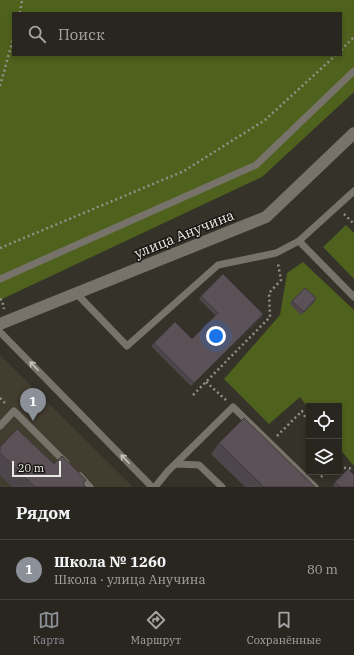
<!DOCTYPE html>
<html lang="ru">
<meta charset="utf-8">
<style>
:root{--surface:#28261f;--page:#302e28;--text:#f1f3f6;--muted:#a5a5a4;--line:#44433d;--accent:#8c9099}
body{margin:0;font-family:"IBM Plex Serif",serif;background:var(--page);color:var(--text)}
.controls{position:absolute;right:12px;bottom:12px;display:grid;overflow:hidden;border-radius:0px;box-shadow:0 2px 6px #0003}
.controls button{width:36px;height:36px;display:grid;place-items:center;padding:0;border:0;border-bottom:1px solid var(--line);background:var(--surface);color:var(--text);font:20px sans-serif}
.scale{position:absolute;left:12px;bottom:10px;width:49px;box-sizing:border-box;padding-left:4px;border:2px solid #eceae5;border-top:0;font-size:11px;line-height:14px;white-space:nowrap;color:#eceae5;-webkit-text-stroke:3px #1b1a16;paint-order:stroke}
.you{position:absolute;left:216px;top:336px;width:14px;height:14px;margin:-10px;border:3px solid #fff;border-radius:50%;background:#1a73e8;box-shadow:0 0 0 6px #1a73e833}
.badge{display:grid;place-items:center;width:26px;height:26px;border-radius:50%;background:var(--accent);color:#fff;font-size:13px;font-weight:700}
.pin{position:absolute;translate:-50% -33px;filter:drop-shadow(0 1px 2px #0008)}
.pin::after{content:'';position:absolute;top:21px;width:14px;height:12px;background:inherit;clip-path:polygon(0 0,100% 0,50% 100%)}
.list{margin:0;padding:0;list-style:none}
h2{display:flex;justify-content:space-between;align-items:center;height:52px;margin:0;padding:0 16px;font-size:17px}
h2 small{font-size:13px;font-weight:400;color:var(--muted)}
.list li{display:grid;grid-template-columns:26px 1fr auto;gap:12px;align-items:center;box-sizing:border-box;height:60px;padding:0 16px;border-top:1px solid var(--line)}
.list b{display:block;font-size:15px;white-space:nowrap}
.list p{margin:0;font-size:13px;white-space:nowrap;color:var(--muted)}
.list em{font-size:13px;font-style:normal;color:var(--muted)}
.icon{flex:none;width:22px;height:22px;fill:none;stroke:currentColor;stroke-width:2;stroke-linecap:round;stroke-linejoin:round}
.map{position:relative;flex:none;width:354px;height:487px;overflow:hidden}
.search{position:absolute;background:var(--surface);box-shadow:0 2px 6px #0003;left:12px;right:12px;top:12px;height:44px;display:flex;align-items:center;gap:10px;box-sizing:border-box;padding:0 14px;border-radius:0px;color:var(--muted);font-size:15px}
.sheet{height:112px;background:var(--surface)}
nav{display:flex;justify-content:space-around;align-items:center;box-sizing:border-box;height:56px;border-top:1px solid var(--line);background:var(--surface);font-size:11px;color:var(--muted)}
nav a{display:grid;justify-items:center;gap:2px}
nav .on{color:var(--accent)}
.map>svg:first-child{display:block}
.built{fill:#423d2f}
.green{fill:#4e611d;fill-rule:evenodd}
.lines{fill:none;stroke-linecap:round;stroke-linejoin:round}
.path{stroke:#939089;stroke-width:2.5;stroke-dasharray:2 3;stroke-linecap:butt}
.service{stroke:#77736a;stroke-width:7}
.minor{stroke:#77736a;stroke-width:12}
.wall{fill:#4e464b}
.shaded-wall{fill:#40393d}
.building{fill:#5b5157;stroke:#40393d}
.oneway{stroke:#c3c0ba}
.labels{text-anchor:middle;stroke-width:3.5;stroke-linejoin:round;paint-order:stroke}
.street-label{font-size:14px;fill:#eceae5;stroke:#1b1a16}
</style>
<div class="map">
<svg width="354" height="487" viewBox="0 0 354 487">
<rect width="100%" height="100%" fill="#353229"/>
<polygon class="built" points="0,355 133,487 0,487"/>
<g class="green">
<path d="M0 0H354V92L262 177 0 300ZM13 13H341V55H13Z"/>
<polygon points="346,225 354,233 354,279 323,247"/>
<polygon points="303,262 354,310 354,466 339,448 339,406 309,406 309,409 300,397 269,424 224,379 280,315 287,273"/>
</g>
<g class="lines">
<g class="path">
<polyline points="20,13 22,0"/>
<polyline points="341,50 354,37"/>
<polyline points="0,86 13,39"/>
<polyline points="344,214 354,224"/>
<polyline points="0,248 184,171 265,120 336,55"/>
<polyline points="0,299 2,300 4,309"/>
<polyline points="206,382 226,400"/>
<polyline points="193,395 270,317 269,293 281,280 278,264"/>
<polyline points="0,398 6,404"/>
<polyline points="277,436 302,411 309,424"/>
<polyline points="339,467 354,469"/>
<polyline points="321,477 326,472"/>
</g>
<g class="service">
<polyline points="354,191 299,241 354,297"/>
<polyline points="0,279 256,165 354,71"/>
<polyline points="76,293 127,346 218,265 276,253 299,241"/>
<polyline points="0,332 152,487"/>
<polyline points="0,426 14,411 66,463"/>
<polyline points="176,464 199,465 222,487"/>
<polyline points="80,476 90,487"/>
<polyline points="155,487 168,471 233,407 315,487"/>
</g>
<polyline class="minor" points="0,324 266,217 354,133"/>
</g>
<g class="wall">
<polygon points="201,296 263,314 261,318 191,386 151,346 154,343 192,339 216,316 199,299"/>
<polygon points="292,301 314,302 301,315 290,304"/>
<polygon points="219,443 315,487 245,487 211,454"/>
<polygon points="0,447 54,464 86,480 83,484 86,487 12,487 0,475"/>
<polygon points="335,482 354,487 335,487 333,486"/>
</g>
<g class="shaded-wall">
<polygon points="316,298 314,302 301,315 304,312"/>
<polygon points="263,314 261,318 191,386"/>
</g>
<g class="building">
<polygon points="223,274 263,314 194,383 154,343 175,322 192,339 218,313 201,296"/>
<polygon points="305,288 316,298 304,312 292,301"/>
<polygon points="244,418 315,487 264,487 219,443"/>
<polygon points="17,429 54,464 62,456 86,480 83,484 86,487 35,487 0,453 0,447"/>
<polygon points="348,469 354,475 354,487 340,487 335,482"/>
</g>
<defs><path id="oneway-shaft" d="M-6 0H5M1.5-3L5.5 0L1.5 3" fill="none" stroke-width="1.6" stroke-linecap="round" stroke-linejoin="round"/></defs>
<g class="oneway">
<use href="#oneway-shaft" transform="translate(34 366) rotate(-134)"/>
<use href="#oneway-shaft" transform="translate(125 459) rotate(-134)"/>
</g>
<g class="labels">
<g class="street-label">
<text transform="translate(184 234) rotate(-22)" y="5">улица Анучина</text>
</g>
</g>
</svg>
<div class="controls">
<button><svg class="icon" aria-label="locate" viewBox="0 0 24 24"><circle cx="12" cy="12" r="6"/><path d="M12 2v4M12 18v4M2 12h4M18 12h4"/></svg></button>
<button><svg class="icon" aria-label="layers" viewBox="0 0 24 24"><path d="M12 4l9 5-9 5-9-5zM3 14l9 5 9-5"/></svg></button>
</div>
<div class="scale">20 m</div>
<div class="you"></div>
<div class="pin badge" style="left:33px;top:421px">1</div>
<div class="search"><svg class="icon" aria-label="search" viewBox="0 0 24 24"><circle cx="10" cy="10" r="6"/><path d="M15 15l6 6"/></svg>Поиск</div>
</div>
<section class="sheet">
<h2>Рядом<small></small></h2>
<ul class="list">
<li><span class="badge">1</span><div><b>Школа № 1260</b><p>Школа · улица Анучина</p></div><em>80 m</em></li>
</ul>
</section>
<nav>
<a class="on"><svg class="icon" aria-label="map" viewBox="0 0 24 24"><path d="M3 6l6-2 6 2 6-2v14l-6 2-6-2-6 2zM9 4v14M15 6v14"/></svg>Карта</a>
<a><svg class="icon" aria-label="directions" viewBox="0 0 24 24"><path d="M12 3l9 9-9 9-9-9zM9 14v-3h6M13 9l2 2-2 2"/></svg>Маршрут</a>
<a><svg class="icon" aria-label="saved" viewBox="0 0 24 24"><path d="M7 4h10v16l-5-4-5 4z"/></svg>Сохранённые</a>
</nav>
